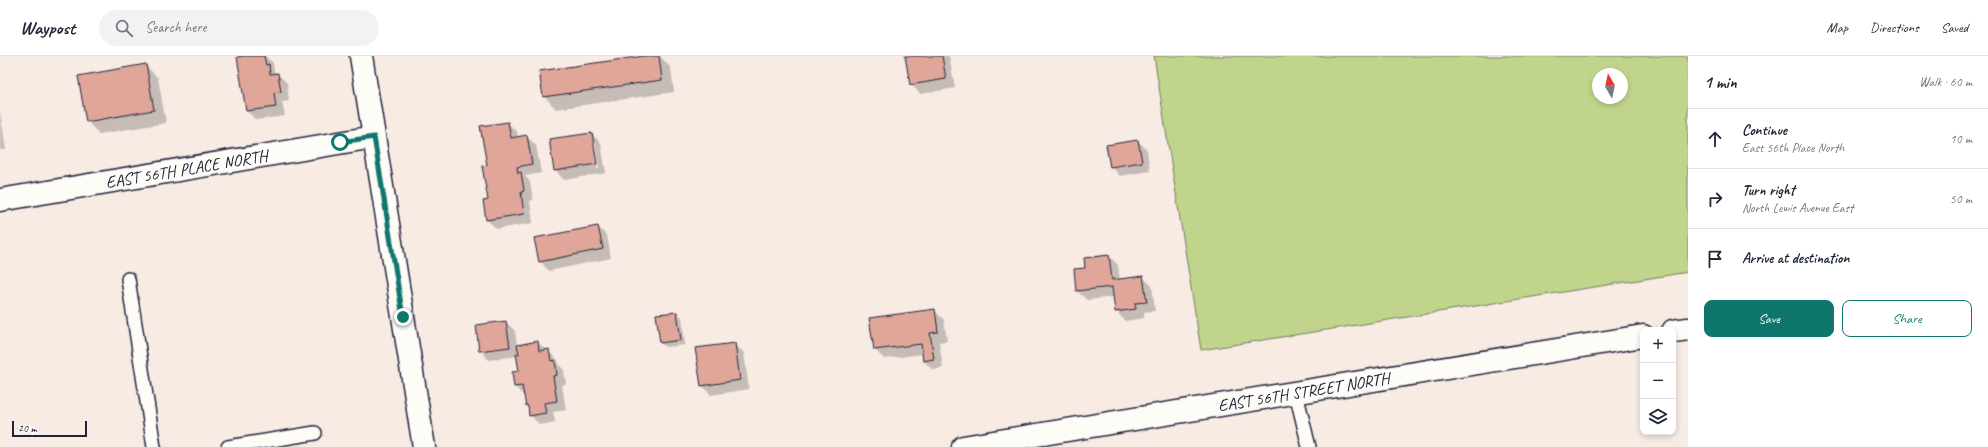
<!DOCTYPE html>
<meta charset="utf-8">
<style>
:root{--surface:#fff;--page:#f2f2f3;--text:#1f2937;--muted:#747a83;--line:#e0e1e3;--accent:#0f766e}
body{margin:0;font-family:Caveat,sans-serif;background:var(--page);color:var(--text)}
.controls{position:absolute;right:12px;bottom:12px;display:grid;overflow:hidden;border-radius:8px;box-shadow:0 2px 6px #0003}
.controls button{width:36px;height:36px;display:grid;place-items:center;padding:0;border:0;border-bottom:1px solid var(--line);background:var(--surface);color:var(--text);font:20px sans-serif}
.compass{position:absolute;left:1592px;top:12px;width:36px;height:36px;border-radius:50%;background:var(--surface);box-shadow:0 2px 6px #0003;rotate:351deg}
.scale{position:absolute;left:12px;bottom:10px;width:75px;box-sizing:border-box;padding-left:4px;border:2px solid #22223b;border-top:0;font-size:11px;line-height:14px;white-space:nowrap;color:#22223b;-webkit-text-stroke:3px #fdfcf7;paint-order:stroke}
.stop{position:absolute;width:12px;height:12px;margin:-9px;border:3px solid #0f766e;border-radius:50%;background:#fff}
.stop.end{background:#0f766e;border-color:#fff;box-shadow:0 1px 4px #0008}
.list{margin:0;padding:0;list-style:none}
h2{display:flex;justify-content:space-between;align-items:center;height:52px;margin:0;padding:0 16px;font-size:17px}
h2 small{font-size:13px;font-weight:400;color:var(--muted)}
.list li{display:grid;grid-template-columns:26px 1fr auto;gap:12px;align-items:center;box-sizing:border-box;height:60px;padding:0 16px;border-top:1px solid var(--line)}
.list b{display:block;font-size:15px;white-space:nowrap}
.list p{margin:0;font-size:13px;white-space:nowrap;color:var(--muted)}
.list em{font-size:13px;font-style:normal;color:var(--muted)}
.actions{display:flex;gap:8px;padding:12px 16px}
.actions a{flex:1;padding:9px 0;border:1px solid var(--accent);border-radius:8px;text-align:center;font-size:14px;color:var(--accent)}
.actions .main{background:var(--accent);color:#fff}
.icon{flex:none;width:22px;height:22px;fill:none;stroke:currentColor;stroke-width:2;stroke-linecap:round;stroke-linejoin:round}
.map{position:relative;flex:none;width:1688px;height:391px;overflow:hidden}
header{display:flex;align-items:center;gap:24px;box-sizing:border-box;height:56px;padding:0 20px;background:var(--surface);border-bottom:1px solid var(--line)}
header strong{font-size:19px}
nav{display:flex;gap:22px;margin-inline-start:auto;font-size:14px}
.search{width:280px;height:36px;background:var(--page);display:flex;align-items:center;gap:10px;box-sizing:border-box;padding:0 14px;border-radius:22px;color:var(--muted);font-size:15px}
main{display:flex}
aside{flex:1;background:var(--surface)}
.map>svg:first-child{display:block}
.green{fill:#c0d58b;stroke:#717c63;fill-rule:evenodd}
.shadow{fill:#0003;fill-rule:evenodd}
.building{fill:#dfa699;stroke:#22223b}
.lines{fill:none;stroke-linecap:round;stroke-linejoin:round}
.lane-casing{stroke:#22223b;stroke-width:16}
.street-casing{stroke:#22223b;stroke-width:25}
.secondary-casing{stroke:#22223b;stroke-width:25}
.lane{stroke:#fdfcf7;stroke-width:13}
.street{stroke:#fdfcf7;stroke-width:22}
.secondary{stroke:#fdfcf7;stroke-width:22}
.route{stroke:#0f766e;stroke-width:5}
.labels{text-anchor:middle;stroke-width:4;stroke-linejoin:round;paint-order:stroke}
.street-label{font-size:17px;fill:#22223b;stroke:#fdfcf7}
</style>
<header>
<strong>Waypost</strong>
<div class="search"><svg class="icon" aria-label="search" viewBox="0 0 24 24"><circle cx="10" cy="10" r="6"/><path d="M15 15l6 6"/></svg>Search here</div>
<nav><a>Map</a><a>Directions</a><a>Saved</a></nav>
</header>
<main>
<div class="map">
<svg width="1688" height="391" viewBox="0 0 1688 391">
<rect width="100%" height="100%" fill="#f7ebe4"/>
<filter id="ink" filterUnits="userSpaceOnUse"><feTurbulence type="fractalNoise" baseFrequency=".025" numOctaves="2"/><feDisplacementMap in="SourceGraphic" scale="8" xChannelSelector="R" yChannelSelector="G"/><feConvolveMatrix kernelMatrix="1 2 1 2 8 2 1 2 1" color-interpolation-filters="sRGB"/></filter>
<g filter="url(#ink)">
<path class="green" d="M1154 0H1688V216L1201 294ZM1598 18H1622V42H1598Z"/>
<g class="shadow">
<polygon points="251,0 265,0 273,7 274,15 287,27 289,45 282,46 285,60 256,64 247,55"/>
<polygon points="651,0 660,0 671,12 674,36 556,53 544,40"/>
<polygon points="906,0 949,0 955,32 920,38 911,28"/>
<polygon points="145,9 158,22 166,67 99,78 87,65"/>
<polygon points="0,55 6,94 0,94"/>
<polygon points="508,67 517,76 518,81 526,80 536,89 541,117 525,120 530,126 533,144 530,145 533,167 497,173 487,164 488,110"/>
<path d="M592 78 601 87 606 117 564 124 555 114ZM593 87H595L599 113H597Z"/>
<polygon points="1138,85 1147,94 1150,115 1120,120 1111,110"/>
<polygon points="598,171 607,180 611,202 549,215 540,205"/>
<polygon points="1109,200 1118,209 1120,224 1143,221 1152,230 1155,255 1144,256 1144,262 1125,265 1116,255 1114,241 1087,244 1077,235 1086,213"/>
<polygon points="935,255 944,264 947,285 939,286 943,312 933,314 924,305 923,298 884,303 875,294"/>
<polygon points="677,257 682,261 685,289 665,291 661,287"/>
<polygon points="506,266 515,275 517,290 537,286 558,304 559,309 564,314 566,328 562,329 566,354 553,356 555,366 540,369 530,359 524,340 515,331 520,316 517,300 489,304 480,294"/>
<polygon points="734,288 744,297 749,333 711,339 702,329"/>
</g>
<g class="building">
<polygon points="244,0 264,0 266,9 269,8 270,18 278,17 281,36 274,37 276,51 246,55 237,1"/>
<polygon points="644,0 659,0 662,24 543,41 539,15"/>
<polygon points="905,0 942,0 946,23 910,29"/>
<polygon points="146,8 154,54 86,66 78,20"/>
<polygon points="508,66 511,82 527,79 532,108 517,111 518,117 521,116 524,135 521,136 524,158 486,164 483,145 488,144 482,110 487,109 480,70"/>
<polygon points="592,77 597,108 554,115 549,83"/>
<polygon points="1138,84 1142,106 1110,111 1106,89"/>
<polygon points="598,170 603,193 539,206 534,182"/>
<polygon points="1109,199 1112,224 1143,220 1147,246 1135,247 1136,253 1115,256 1112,231 1076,235 1074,213 1085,212 1084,202"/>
<polygon points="935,253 938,276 930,277 934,303 923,305 921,288 874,294 869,262"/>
<polygon points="677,256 681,284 660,287 656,258"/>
<polygon points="506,265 510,291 479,295 476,269"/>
<polygon points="538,285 539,295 549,293 551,305 555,304 557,319 553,320 557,345 544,347 546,357 529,360 528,350 526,350 522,330 514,331 512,316 519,315 516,298 519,298 517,289"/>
<polygon points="735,287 740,324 701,330 695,292"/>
</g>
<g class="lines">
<defs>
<g id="lane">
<polyline points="128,223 154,391"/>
<polyline points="1296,337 1309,391"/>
<polyline points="228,391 315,377"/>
</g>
<g id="street">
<path id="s1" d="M0 144 374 81"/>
</g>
<g id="secondary">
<polyline points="361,0 424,391"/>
<polyline points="1673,275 1688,273"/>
<path id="s2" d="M963 391 1643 280"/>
</g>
</defs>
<use href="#lane" class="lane-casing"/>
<use href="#street" class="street-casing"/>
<use href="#secondary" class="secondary-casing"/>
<use href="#lane" class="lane"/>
<use href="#street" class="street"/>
<use href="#secondary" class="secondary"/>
</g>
</g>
<g class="lines" filter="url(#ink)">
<polyline class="route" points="340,86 374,81 403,261"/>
</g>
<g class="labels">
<g class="street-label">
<text dy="6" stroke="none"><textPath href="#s1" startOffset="189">EAST 56TH PLACE NORTH</textPath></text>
<text dy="6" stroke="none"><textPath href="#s2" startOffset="345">EAST 56TH STREET NORTH</textPath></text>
</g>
</g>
</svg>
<div class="controls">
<button>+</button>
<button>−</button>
<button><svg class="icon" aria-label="layers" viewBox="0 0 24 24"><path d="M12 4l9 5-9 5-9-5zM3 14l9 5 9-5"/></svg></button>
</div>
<svg class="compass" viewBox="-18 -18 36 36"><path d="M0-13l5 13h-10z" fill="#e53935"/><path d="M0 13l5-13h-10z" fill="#747a83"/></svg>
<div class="scale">20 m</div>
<div class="stop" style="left:340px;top:86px"></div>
<div class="stop end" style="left:403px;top:261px"></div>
</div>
<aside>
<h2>1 min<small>Walk · 60 m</small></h2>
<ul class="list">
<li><svg class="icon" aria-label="ahead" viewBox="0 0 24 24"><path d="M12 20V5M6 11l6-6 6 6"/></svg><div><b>Continue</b><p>East 56th Place North</p></div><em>10 m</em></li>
<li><svg class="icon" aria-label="right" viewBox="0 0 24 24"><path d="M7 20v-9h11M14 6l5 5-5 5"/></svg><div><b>Turn right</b><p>North Lewis Avenue East</p></div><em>50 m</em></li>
<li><svg class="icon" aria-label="arrive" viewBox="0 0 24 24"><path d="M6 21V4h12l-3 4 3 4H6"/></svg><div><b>Arrive at destination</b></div></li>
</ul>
<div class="actions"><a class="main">Save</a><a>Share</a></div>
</aside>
</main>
